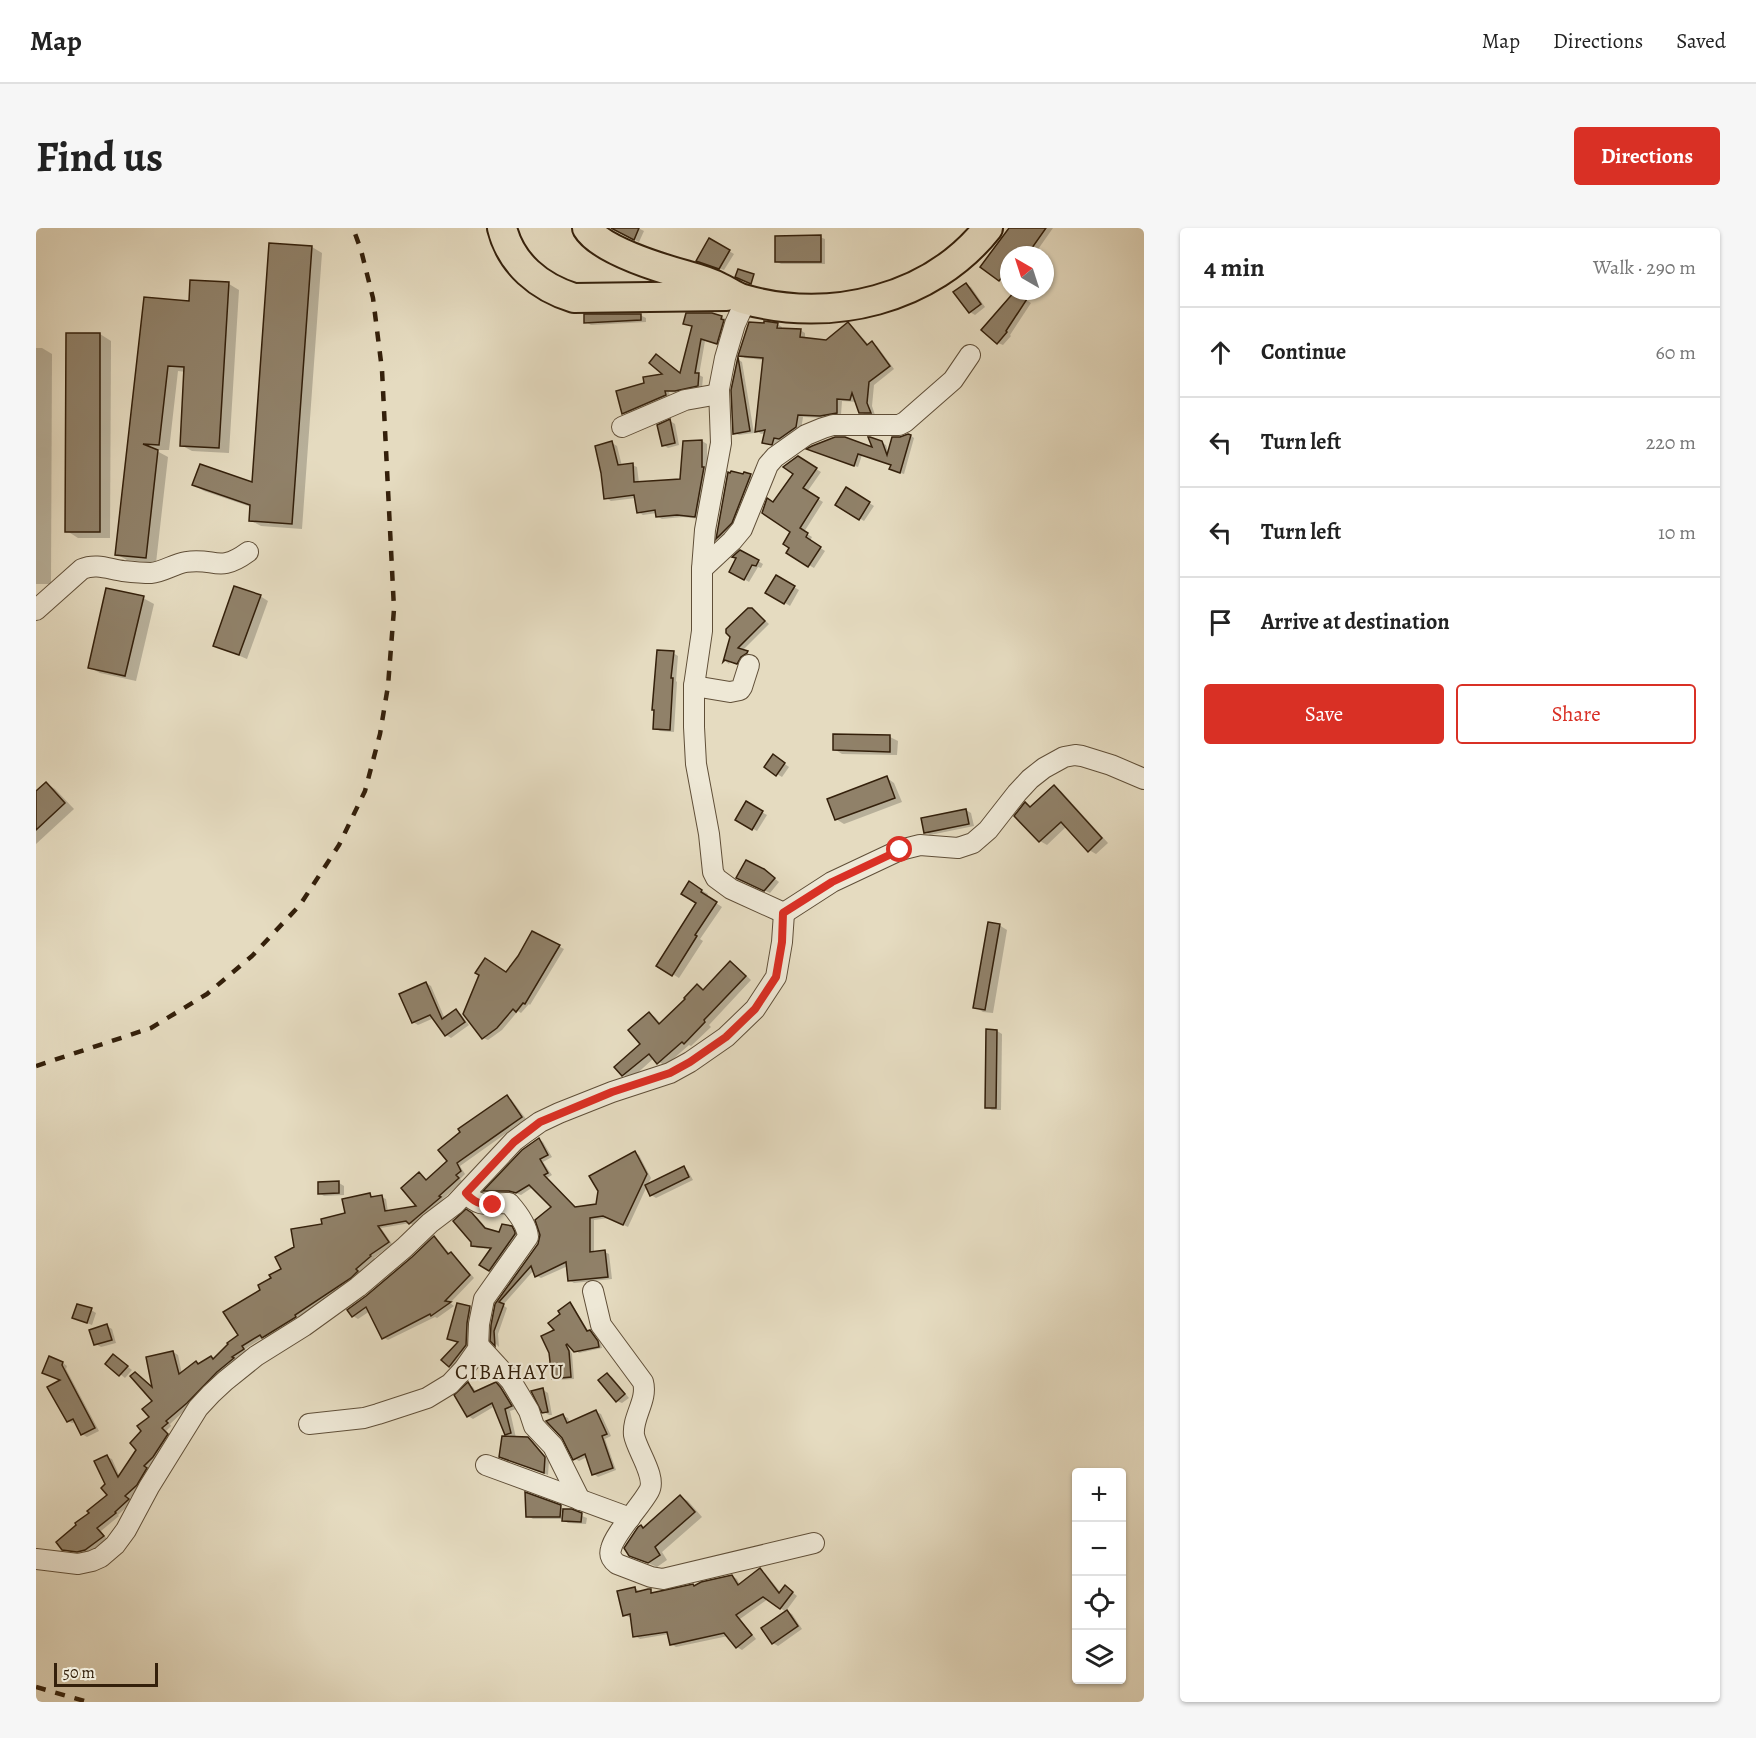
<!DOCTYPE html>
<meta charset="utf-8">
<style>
:root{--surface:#fff;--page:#f6f6f6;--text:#222;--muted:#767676;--line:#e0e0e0;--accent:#d93025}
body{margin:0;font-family:Alegreya,serif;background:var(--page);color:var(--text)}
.controls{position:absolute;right:18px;bottom:18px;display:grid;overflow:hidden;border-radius:6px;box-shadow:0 2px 4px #0004}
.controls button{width:54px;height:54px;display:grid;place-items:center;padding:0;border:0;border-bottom:2px solid var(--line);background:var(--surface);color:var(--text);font:30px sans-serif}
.compass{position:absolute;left:964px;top:18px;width:54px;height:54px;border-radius:50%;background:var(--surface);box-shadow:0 2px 4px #0004;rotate:321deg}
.scale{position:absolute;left:18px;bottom:15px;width:104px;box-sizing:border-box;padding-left:6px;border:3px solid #34200b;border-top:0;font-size:16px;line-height:21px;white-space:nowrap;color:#34200b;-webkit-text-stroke:4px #eee8d6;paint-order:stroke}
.stop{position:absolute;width:18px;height:18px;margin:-14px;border:4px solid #d93025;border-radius:50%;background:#fff}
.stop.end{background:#d93025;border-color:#fff;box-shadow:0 2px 6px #0008}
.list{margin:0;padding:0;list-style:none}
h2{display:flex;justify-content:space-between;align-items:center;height:78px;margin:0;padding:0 24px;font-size:26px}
h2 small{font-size:20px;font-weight:400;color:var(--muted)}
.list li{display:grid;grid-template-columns:39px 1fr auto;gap:18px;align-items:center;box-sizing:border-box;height:90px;padding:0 24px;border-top:2px solid var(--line)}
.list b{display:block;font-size:22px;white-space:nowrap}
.list em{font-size:20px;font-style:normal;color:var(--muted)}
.actions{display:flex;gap:12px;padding:18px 24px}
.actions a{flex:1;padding:14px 0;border:2px solid var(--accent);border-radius:6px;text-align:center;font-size:21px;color:var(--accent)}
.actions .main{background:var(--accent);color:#fff}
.icon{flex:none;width:33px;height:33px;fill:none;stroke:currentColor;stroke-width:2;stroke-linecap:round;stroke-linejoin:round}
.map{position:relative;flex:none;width:1108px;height:1474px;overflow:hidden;border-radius:6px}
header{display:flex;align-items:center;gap:36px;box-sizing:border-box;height:84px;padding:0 30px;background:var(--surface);border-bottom:2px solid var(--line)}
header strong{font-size:28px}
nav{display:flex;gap:33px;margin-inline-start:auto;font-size:21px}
.intro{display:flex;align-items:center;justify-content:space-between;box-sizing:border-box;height:144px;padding:0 36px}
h1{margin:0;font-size:42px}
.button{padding:15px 27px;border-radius:6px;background:var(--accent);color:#fff;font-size:21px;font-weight:700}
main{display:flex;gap:36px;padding:0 36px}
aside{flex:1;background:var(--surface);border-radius:6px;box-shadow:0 2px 4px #0004}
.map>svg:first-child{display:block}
.shadow{fill:#0003}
.building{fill:#908169;stroke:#34200b;stroke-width:1.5}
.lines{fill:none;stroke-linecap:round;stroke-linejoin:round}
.minor-casing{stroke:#604f38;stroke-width:22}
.highway-casing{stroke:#34200b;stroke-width:32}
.minor{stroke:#eee8d6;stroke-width:20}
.highway{stroke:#e5dbc0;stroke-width:28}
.rail{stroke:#34200b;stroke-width:4.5;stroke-dasharray:10 10;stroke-linecap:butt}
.route{stroke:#d93025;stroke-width:8}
.labels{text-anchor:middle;stroke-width:4.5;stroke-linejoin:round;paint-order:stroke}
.quarter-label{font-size:21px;letter-spacing:1.5px;fill:#34200b;stroke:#eee8d6}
</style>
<header>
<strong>Map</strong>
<nav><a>Map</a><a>Directions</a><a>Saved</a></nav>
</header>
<div class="intro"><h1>Find us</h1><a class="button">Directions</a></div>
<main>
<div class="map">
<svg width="1108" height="1474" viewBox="0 0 1108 1474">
<rect width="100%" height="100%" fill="#e5dbc0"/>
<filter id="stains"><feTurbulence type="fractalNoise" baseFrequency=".00333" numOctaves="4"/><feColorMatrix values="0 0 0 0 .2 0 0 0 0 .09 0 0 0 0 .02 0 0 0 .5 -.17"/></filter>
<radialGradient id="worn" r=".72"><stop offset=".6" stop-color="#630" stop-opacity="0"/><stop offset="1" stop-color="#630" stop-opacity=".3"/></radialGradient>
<g class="shadow">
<polygon points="588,0 602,0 608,3 603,14 590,7"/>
<polygon points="973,0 1017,0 998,27 973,27 973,49 968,55 964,52"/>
<polygon points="784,9 789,11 789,36 745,36 740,33"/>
<polygon points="674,12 698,26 688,42 667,35"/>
<polygon points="276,19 286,25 266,301 225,298 214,292 215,279 168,263 158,257 217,256"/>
<polygon points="193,56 203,62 193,225 156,223 145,217 150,144 142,143 133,222 119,222 132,229 120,335 91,332 80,326 109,70 154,75"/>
<polygon points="930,57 935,59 949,79 939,87 934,84"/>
<polygon points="979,65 995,75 974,107 975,108 967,117 962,115"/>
<polygon points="604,87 610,90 610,94 555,97 550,94"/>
<polygon points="686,89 690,91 689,94 692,95 685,117 669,113 663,147 667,149 666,160 644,165 633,164 634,169 592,187 588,185 646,147 657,99 648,95"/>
<polygon points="741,96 746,99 746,101 764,102 769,105 769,111 791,114 812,96 817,99 833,117 836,115 841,118 858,141 838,157 836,178 839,187 830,187 825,184 821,174 806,173 805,187 790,190 767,189 765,202 749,213 743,212 741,218 728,214 730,205 725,206 721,203 728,132 709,130 704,127"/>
<polygon points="64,106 75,113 74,310 42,310 31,303"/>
<polygon points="0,120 6,120 16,126 15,356 0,356"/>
<polygon points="703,132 706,134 718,205 703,207 698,205 697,162"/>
<polygon points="634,193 639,196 643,217 632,220 627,217"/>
<polygon points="875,208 878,210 868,246 859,243 856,237 826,227 822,239 776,223 839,221 845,214 850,217 853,226"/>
<polygon points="666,213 671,216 671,242 664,291 647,289 626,291 621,288 621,285 607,287 602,284 600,270 575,273 570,270 576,215 581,218 586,238 596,237 601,239 603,255 646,253 648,214"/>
<polygon points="762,230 785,244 771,264 787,274 768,304 776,309 774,313 789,323 778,340 752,325 756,304 738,276 759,246"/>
<polygon points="693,246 708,248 709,246 719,250 699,297 685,312 682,310"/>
<polygon points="811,261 838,278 828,293 801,276"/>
<polygon points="705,323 727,336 725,340 722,339 713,354 695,343"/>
<polygon points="740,349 763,362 754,378 731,364"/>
<polygon points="224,368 232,373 211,431 178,417"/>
<polygon points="107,370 118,376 100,453 64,445 53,439"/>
<polygon points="716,381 721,385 733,396 706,423 716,427 710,431 706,438 694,434 693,436 689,433 696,409"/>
<polygon points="637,425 642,428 640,453 641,454 638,504 624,503 619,500"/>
<polygon points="854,509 862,513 861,527 806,526 798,521"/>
<polygon points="742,531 753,539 746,549 741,546"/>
<polygon points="851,550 858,555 866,574 808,596 800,591"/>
<polygon points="10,555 19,561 38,581 0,616 0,565"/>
<polygon points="1018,559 1025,563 1072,615 1060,626 1053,622 1031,598 1011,617 1004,613 990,576 996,579"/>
<polygon points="710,575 731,587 721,603 701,592"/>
<polygon points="930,582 935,585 938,598 894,607 889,604"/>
<polygon points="733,646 743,654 734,665 707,652"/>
<polygon points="654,655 672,666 671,669 686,679 664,711 667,713 643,750 622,737 662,674"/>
<polygon points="963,697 971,702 957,785 947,784 939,779"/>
<polygon points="497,705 528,721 494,777 493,776 485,785 482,783 466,802 452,812 447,810"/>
<polygon points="695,735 701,739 715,752 673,797 675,799 655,818 653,817 629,838 618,830 596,850 587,847 606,816 613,785 619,789 625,796 651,771 661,758 667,762"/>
<polygon points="390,755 395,758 409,791 420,783 425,786 433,797 415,810 410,807 398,790 382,797 377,794"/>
<polygon points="952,803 961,803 966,806 965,882 956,882 951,879"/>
<polygon points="471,869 475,871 490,891 424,938 429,946 424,951 426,953 407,971 408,972 378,998 374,995 345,1000 356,1016 338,1030 339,1031 324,1044 325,1046 301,1065 262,1090 264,1092 231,1111 228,1109 209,1121 211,1124 134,1196 135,1198 130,1203 136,1209 122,1232 112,1242 114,1244 105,1259 93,1271 96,1274 82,1287 83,1288 65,1303 71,1311 54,1324 47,1326 33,1324 27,1321 73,1267 71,1257 71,1229 76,1231 84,1249 102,1222 107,1203 115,1189 118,1174 103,1148 118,1161 137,1124 142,1127 146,1146 160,1135 164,1137 175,1129 178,1131 204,1108 226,1062 247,1042 260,1020 288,997 311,986 333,967 338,969 345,969 350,971 352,984 383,979 383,946 391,953 414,933"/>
<polygon points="503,911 507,914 516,929 507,934 516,947 511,950 541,980 562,978 599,925 603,927 615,950 611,958 647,940 652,943 657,952 620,970 615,967 611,958 592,999 573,990 558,992 558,1025 569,1024 573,1026 576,1051 538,1055 533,1052 532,1038 505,1050 501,1048 498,1042 467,1077 471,1080 462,1106 463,1119 456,1112 461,1076 503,1016 517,979 497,959 485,967 479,965 453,965 450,963"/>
<polygon points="303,955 308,958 308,967 288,968 283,965"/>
<polygon points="431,983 441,989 452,1002 464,1006 475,1000 480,1003 483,1009 458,1045 446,1037 456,1021 441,1020 437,1017"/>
<polygon points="398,1010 403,1013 414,1026 420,1029 438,1050 414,1075 418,1078 401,1090 399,1089 352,1112 348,1110 334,1083 322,1091 317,1088 313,1082 331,1069"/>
<polygon points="534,1076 537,1078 553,1104 558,1106 565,1116 566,1120 543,1125 530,1114 536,1126 538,1151 521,1152 517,1150 520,1103 526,1086"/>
<polygon points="422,1077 434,1079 438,1082 434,1120 418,1141 407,1132 424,1114"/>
<polygon points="55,1082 60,1085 56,1097 38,1090"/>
<polygon points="71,1098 76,1101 80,1115 65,1119 60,1116"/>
<polygon points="78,1128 96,1142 89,1150 71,1135"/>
<polygon points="27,1135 31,1138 30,1141 63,1203 51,1209 46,1206 40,1194 36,1195 32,1193 26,1153 8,1144"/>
<polygon points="571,1146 576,1149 593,1170 586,1175 581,1173"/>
<polygon points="432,1156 437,1159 440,1164 460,1156 470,1165 480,1181 474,1183 480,1210 491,1210 497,1213 513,1233 512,1247 470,1231 478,1210 471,1206 459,1178 437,1191 432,1188"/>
<polygon points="507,1162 512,1165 516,1187 513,1187 508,1184"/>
<polygon points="560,1184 565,1186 575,1208 569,1211 580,1242 562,1249 558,1246 551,1229 543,1233 538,1230 527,1209 527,1188 532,1190 534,1196"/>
<polygon points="645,1269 652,1273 666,1289 626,1324 631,1332 621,1339 594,1327 605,1299 608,1301"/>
<polygon points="524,1279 551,1290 550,1296 532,1295 526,1291 497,1291 492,1288"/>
<polygon points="724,1342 729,1345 745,1365 754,1362 761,1368 750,1383 756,1386 766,1401 742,1418 737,1415 750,1384 732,1371 704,1391 720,1411 706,1422 701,1419 692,1408 640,1419 635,1416 633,1406 604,1411 599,1408 596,1389 593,1389 588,1387 599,1360 604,1364 614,1363 619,1366 659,1359 696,1348 701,1351 704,1357"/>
</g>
<g class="building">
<polygon points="575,0 603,0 598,12"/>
<polygon points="973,0 1010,0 991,27 973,27 973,40 963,53 944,39"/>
<polygon points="785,7 785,34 739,34 739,8"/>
<polygon points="673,10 694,22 683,41 660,33"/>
<polygon points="233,15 276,18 256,296 213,293 214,277 156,257 164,236 216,254"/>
<polygon points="702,41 718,46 715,56 699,49"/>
<polygon points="154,52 193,54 183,220 144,218 148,139 132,138 123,217 107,216 122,222 110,330 79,327 108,69 153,73"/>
<polygon points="930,55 945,76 933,85 917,64"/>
<polygon points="979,63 991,71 970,103 971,104 961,116 945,102"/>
<polygon points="650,85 676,85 686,88 685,91 688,92 681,116 665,111 659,145 663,145 662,158 639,163 629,163 630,167 586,186 580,163 608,155 607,149 626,146 613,135 620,126 644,145 656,98 647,96"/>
<polygon points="548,86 605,86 605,92 548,95"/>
<polygon points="728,93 742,95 741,100 765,101 764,109 790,112 812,94 831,117 836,113 854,138 833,154 831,175 835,185 823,185 816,165 814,172 801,171 801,185 784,188 762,187 760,199 743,211 738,210 736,217 726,215 729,202 719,204 727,130 702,128 713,94 728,95"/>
<polygon points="30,105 64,105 64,304 29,304"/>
<polygon points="702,129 714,203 697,206 695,162"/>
<polygon points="634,191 639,215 626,218 621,197"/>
<polygon points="872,206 875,207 864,245 853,241 855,237 822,226 818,238 770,221 776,218 799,209 809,209 836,219 832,209 834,209 846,213 851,227 856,209 864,209"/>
<polygon points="666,212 666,239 668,239 659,289 641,287 620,289 619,282 601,285 598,267 568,271 565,245 559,218 576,213 582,237 597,235 598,254 644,251 647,213"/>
<polygon points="762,228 781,240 767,260 783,270 764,300 772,305 770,309 785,319 772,339 750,325 753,320 747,316 754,304 726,285 731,270 737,274 757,246 747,239"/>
<polygon points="695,243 707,246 708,244 715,246 696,295 680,311 692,244 694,245"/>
<polygon points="810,259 834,274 823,292 799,277"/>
<polygon points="704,322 723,332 720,338 716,337 708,352 693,344 700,330 696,329"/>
<polygon points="740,347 759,358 748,376 729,365"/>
<polygon points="198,358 225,367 203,427 177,418"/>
<polygon points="70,360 108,368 89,448 52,440"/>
<polygon points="712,380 716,380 729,393 702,420 712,423 711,425 705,429 701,436 689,432 687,434 694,409 690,405 690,401"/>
<polygon points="621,422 638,423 635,450 637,450 634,502 617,501 618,482 616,482"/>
<polygon points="797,506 854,507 854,524 797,522"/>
<polygon points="737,526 749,535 740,548 728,539"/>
<polygon points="851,548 859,570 799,592 791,571"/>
<polygon points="10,554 29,575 0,602 0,563"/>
<polygon points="1018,557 1066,610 1052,624 1025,594 1003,614 978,588 989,574 994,579"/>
<polygon points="710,573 727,583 716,602 699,592"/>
<polygon points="930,581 933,596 888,605 885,590"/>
<polygon points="710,632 728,641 739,650 728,663 700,650"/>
<polygon points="653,653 666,662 665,664 681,674 659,707 661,708 636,748 620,738 660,675 645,666"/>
<polygon points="952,694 964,696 949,782 937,780"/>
<polygon points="496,703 524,717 489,776 487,775 480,784 477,781 461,800 446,811 427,786 443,747 439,745 449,730 470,744 482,728"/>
<polygon points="694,733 710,748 668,792 669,794 648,816 646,814 621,836 613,826 586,848 578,839 604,816 592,802 613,784 623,796 649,771 648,770 661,756 667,762"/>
<polygon points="390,754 406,791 420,781 429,794 409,808 394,787 376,795 363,766"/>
<polygon points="950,801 961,802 960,880 949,880"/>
<polygon points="471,867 486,889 421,935 425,943 420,947 423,950 403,968 405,969 373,996 370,993 342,998 353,1014 334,1027 335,1028 320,1041 322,1043 315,1050 259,1087 260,1089 226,1110 224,1107 206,1118 208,1121 196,1129 198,1130 181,1144 151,1175 130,1193 132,1195 126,1200 132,1206 117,1229 108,1238 111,1240 101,1257 89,1268 93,1271 79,1284 80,1285 61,1300 68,1308 49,1322 41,1324 26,1322 20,1314 40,1297 39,1295 53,1285 51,1283 71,1267 65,1260 69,1256 58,1233 71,1227 82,1249 100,1222 94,1215 105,1203 101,1198 113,1189 106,1181 116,1173 94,1148 99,1144 116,1159 110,1129 137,1123 143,1146 160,1133 162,1136 175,1128 177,1131 192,1116 191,1115 202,1107 187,1084 224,1062 222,1057 235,1050 233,1047 245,1041 239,1029 258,1019 255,1001 286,996 285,991 309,985 306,971 334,965 335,969 346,967 349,983 380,978 365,960 383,944 390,952 411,933 402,922 424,904 422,901"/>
<polygon points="503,910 512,927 504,931 512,945 508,947 539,979 560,976 562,963 553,948 599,923 611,946 587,997 567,988 554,990 554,1024 569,1022 572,1049 532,1053 530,1034 499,1049 495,1038 463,1074 468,1076 458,1103 459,1118 454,1113 455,1097 459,1076 502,1016 504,1007 499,992 515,979 493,957 480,965 473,963 447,963 486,922"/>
<polygon points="648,938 653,949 614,968 609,957"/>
<polygon points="303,953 303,965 282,966 282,954"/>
<polygon points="430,981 436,985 449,1000 463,1004 466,996 476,998 479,1004 479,1006 453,1043 443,1037 455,1020 435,1018 435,1014 417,993"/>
<polygon points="398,1008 412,1026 415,1024 434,1047 409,1073 415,1074 395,1088 394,1086 346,1111 330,1079 316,1089 311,1082 330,1068 376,1029"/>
<polygon points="534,1074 551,1103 554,1102 562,1113 563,1119 538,1124 531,1116 530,1117 533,1123 535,1149 516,1151 513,1125 505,1108 518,1102 512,1095 524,1086 522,1083"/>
<polygon points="421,1075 434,1078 431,1095 430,1117 413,1139 405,1132 422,1114 411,1111"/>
<polygon points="41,1076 56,1080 51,1095 36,1090"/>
<polygon points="71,1096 76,1112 58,1117 53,1102"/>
<polygon points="77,1126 92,1138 83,1148 69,1136"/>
<polygon points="13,1128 27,1134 26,1137 59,1200 45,1207 37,1191 31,1194 11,1159 24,1152 6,1145"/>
<polygon points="571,1145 589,1166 580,1174 562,1152"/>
<polygon points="432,1154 438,1164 460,1154 465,1160 476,1178 469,1181 475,1205 469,1207 456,1175 431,1189 418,1167"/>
<polygon points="507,1160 512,1184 506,1185 495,1163"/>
<polygon points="560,1182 571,1206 566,1208 577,1240 556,1247 549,1226 537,1232 526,1210 510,1193 527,1186 531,1195"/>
<polygon points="466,1208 492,1209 509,1229 508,1245 463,1229"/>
<polygon points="489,1264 525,1277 524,1289 490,1289"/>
<polygon points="644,1267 659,1284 619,1319 624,1327 612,1335 593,1328 588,1320 602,1299 605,1297 607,1300"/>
<polygon points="527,1281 536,1281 546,1285 545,1294 526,1293"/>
<polygon points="724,1340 743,1365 749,1357 757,1364 744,1381 727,1369 700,1387 716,1407 700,1420 688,1405 634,1417 631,1404 597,1409 594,1386 587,1388 581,1363 599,1359 600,1364 612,1361 615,1361 615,1365 657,1356 658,1358 665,1354 696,1347 702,1357"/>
<polygon points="751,1382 762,1398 736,1416 725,1400"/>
</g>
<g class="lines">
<defs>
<g id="minor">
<polyline points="710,72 699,96 689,130 683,161 685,215 669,302 666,341 666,403 658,458 658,499 660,536 673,606 677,644 680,650 695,661 748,685"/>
<polyline points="586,199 649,172 683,166"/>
<polyline points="666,341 696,313 706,301 728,247 732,237 739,229 770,207 787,200 797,197 863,197 869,194 917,152 934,127"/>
<path d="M0 382 46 341C60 335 73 341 87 343 96 344 106 345 115 345 127 344 138 336 150 334 179 329 182 346 212 324"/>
<polyline points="658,458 694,464 704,462 706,459 713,437"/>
<polyline points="748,685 796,654 864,622 884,617 922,620 937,615 952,602 981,565 994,551 1008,540 1028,529 1039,527 1046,528 1075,537 1108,551"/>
<path d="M557 1063 565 1097 607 1154C612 1172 596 1189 598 1207 601 1223 621 1249 613 1263 605 1278 578 1306 575 1321 573 1327 576 1332 581 1336L615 1349 627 1351 778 1315"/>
<polyline points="443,1118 475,1153 493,1183 498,1198 517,1218 544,1272"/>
<path d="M273 1196 328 1190 342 1186 391 1170 414 1156 428 1141 442 1121 443 1096 448 1071 492 1009C491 997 481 984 473 975 454 974 445 982 430 965"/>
<polyline points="450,1237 594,1290"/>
<polyline points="0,1331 42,1336 56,1333 65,1329 79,1317 90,1302 113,1259 162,1180 175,1166 189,1153 220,1128 268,1098 322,1059 368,1020 394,995 419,976 478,913 490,904 504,894 523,885 576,864 634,845 654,834 690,809 719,781 740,749 746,714 748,685"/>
</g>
<g id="highway">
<path d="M466 0C475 36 503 59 538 70L690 68"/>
<path d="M551 0C564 22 624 40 649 47 660 50 672 53 683 59 692 63 698 68 707 71 794 96 895 72 952 0"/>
</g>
</defs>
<use href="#minor" class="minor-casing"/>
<use href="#highway" class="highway-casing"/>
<use href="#minor" class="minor"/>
<use href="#highway" class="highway"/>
<g class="rail">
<polyline points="0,838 115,800 171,766 216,728 264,677 303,617 329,563 344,506 352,458 358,381 346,142 337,70 325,22 317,0"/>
<polyline points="0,1459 52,1474"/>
</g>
</g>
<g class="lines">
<path class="route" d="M457 977C445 977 437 974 430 965L478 914 504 894 576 864 634 845 654 834 690 809 719 781 740 749 746 714 747 685 796 654 864 622"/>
</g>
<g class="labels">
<g class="quarter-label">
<text x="474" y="1151">CIBAHAYU</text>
</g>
</g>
<rect width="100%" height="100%" filter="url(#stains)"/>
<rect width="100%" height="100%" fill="url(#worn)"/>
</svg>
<div class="controls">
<button>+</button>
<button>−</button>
<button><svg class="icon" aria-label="locate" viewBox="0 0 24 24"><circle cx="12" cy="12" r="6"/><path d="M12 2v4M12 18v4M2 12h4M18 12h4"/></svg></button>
<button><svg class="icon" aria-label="layers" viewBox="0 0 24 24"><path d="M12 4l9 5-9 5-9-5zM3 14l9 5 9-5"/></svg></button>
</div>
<svg class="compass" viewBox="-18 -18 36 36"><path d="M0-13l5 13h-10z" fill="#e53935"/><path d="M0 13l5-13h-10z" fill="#767676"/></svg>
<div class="scale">50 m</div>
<div class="stop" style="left:864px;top:622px"></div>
<div class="stop end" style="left:457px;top:977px"></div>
</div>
<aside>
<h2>4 min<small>Walk · 290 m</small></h2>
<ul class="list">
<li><svg class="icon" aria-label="ahead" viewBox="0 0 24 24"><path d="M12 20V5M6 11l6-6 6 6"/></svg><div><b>Continue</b></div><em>60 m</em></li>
<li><svg class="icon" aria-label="left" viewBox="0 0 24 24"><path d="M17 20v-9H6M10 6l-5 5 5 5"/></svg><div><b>Turn left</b></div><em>220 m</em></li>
<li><svg class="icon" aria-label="left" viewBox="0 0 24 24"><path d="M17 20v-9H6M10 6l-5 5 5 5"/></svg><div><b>Turn left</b></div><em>10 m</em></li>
<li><svg class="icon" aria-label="arrive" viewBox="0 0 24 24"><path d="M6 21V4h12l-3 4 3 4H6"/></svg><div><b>Arrive at destination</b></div></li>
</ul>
<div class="actions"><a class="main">Save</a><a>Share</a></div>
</aside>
</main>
